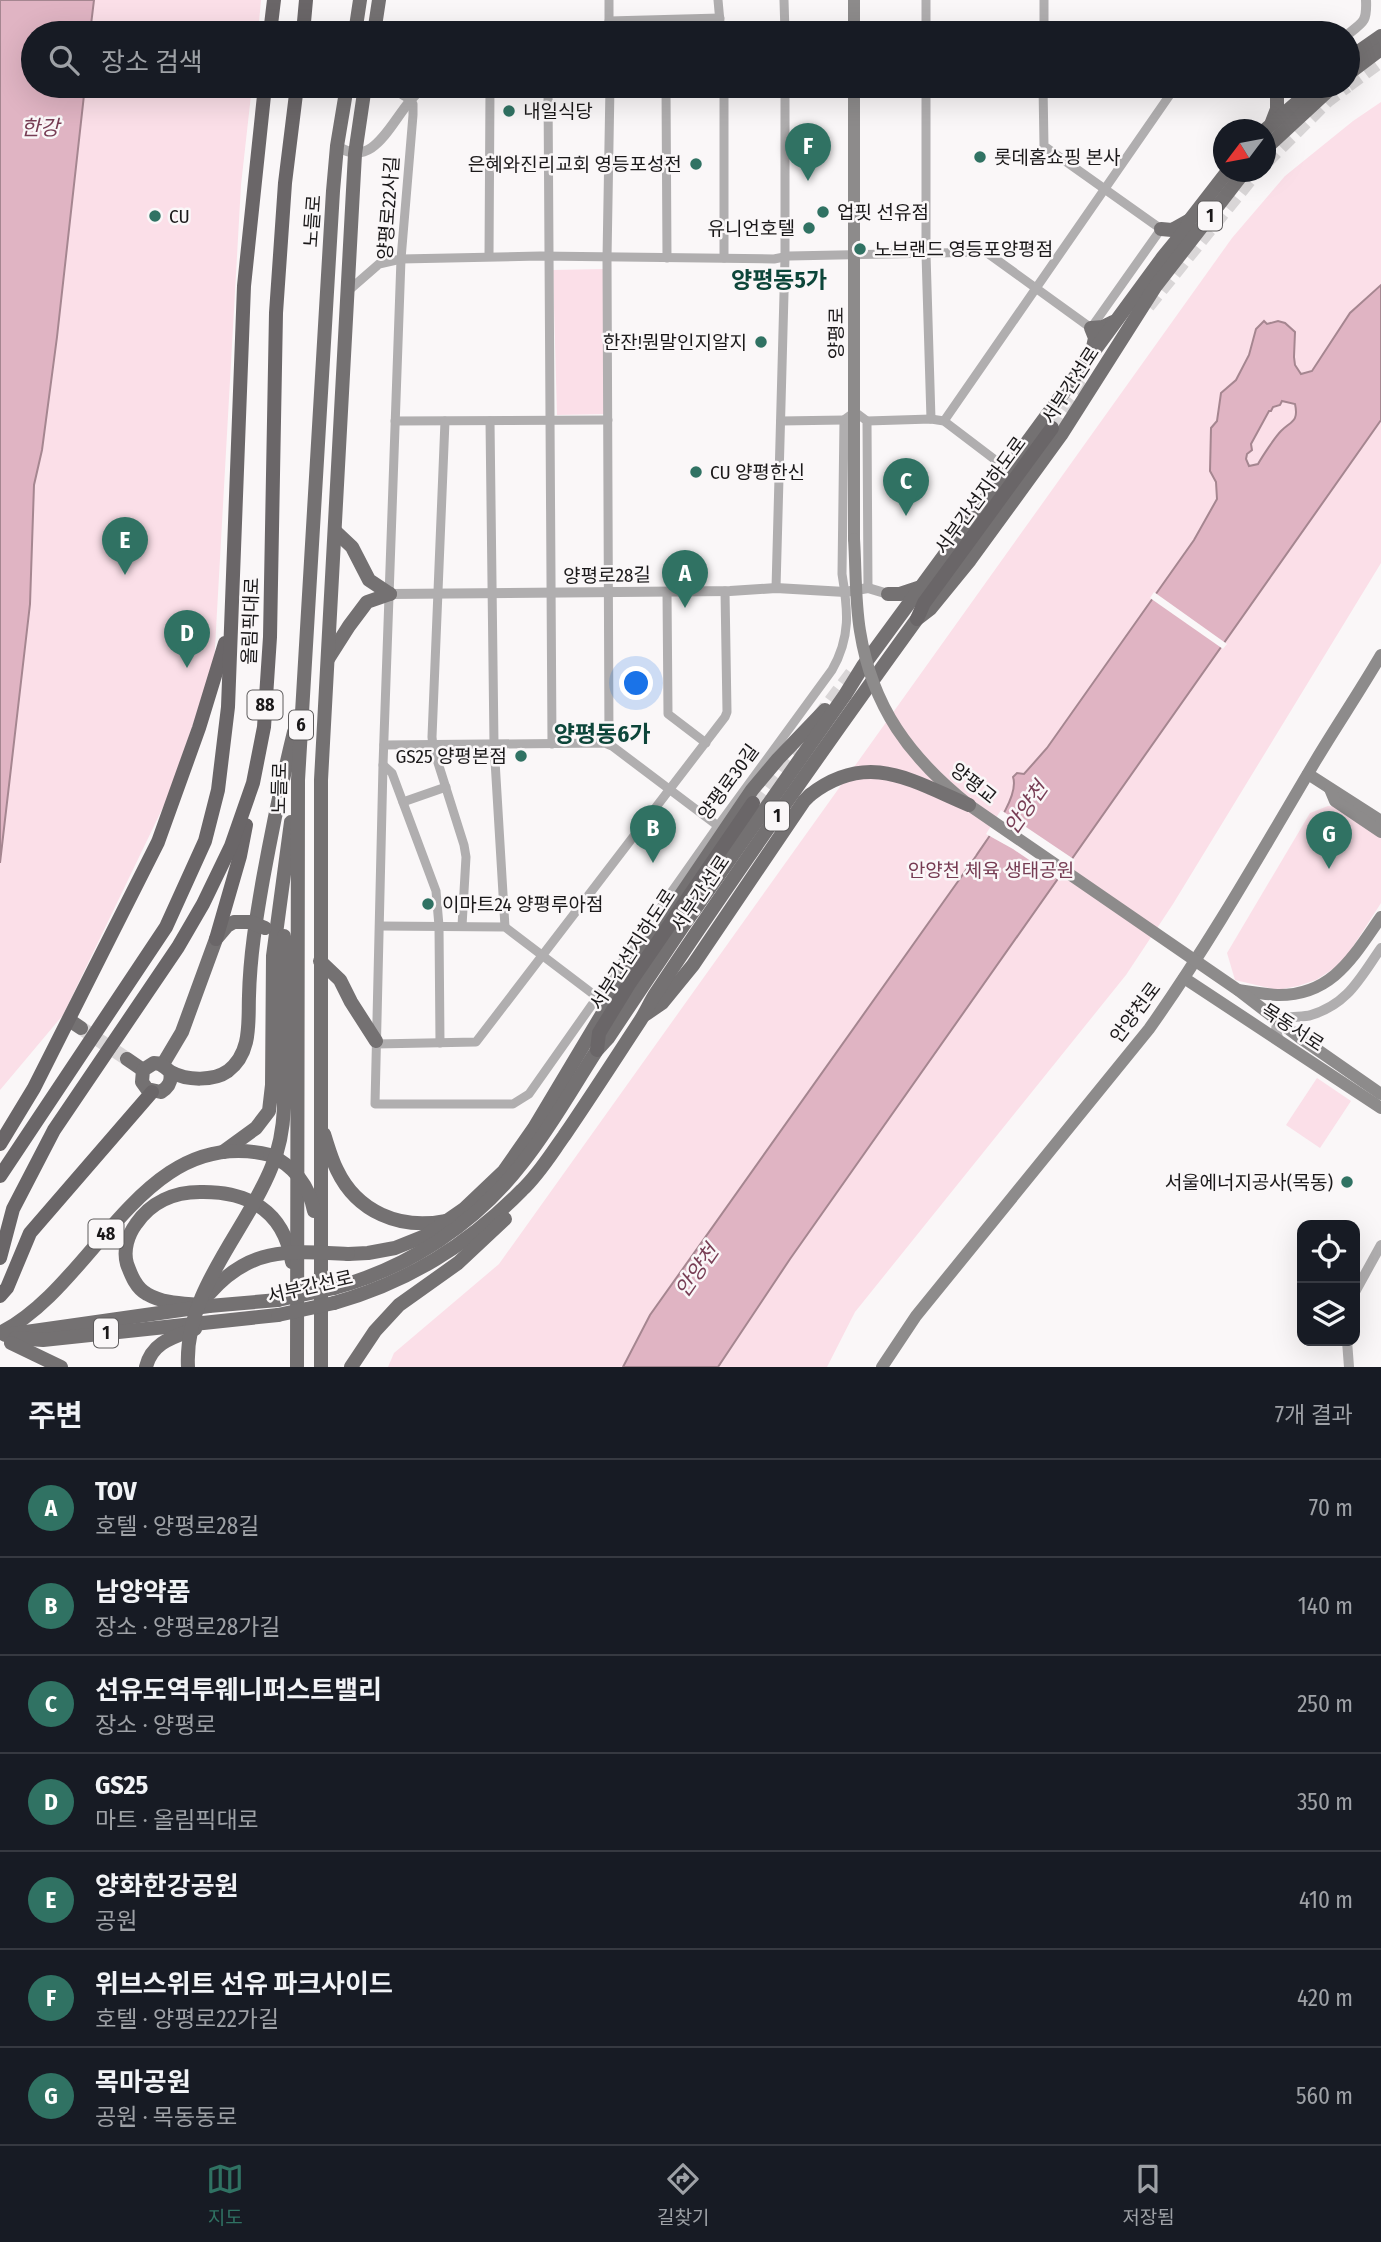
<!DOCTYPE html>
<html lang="ko">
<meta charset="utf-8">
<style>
:root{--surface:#171b24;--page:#20242c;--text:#f1f3f6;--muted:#9ea1a6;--line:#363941;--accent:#307263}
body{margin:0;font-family:"Fira Sans Condensed","Noto Sans KR",sans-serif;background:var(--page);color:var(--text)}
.controls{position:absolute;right:21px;bottom:21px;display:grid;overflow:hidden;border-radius:14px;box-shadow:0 7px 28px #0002}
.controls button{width:63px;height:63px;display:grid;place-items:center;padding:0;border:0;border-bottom:2px solid var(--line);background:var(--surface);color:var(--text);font:35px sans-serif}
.compass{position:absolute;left:1213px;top:119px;width:63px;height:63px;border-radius:50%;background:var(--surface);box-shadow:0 7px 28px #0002;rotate:238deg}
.you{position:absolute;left:637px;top:684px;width:24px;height:24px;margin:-18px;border:5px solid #fff;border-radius:50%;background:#1a73e8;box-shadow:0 0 0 10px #1a73e833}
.badge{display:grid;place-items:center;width:46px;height:46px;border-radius:50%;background:var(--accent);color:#fff;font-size:23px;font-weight:700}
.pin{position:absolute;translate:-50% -58px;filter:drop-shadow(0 2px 4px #0008)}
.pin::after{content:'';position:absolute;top:37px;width:24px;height:21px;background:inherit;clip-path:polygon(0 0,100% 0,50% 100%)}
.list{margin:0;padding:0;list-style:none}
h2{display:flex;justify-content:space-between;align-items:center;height:91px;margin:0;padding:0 28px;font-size:30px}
h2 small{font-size:23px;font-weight:400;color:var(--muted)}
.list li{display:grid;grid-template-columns:46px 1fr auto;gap:21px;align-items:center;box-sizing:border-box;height:98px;padding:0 28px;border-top:2px solid var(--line)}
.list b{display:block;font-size:26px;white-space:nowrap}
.list p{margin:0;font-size:23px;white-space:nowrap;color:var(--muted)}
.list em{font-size:23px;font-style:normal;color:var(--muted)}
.icon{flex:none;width:38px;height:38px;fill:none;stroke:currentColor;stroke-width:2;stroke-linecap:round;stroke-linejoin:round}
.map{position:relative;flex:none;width:1381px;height:1367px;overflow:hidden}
.search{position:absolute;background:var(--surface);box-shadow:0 7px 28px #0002;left:21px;right:21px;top:21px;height:77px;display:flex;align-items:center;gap:18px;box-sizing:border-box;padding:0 24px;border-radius:38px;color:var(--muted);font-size:26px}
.sheet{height:777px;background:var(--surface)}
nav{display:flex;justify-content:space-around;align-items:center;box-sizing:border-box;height:98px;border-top:2px solid var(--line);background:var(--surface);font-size:19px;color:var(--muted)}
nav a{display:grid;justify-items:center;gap:4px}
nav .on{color:var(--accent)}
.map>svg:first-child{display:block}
.green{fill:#fbdfe8}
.water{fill:#e0b4c3;stroke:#a58690;stroke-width:2;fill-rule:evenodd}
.pier{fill:#faf7f8}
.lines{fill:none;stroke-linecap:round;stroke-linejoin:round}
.primary-tunnel{stroke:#d9d6d7;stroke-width:14;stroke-dasharray:14 7;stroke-linecap:butt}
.trunk-tunnel{stroke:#d9d6d7;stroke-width:14;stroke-dasharray:14 7;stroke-linecap:butt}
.minor{stroke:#b0aeaf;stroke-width:9}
.tertiary{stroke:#b0aeaf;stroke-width:10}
.secondary{stroke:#8d8b8b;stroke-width:12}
.primary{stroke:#747172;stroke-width:14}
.trunk{stroke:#6a6668;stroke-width:14}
.secondary-bridge{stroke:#8d8b8b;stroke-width:12}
.primary-bridge{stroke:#747172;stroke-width:14}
.poi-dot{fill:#307263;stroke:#faf7f8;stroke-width:2.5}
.labels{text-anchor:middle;stroke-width:5;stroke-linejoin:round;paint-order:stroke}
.shield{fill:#faf7f8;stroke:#5e5c5d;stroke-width:2}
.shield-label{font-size:18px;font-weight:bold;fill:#1b191a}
.poi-label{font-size:19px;fill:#1b191a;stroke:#faf7f8;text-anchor:start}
.street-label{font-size:19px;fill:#1b191a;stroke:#faf7f8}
.park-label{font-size:19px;fill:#763c53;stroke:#faf7f8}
.water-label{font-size:21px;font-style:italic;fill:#773d54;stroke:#faf7f8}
.quarter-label{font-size:23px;font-weight:bold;fill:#0d463a;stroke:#faf7f8}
</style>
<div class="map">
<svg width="1381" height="1367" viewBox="0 0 1381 1367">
<rect width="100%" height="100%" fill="#faf7f8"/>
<g class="green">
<polygon points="94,0 261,0 258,33 90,33"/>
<polygon points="85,86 252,86 241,185 214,665 166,801 63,1015 0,1090 0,863 30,604 34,485 42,450 57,337"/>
<polygon points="1381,102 1381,563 1173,904 1126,975 855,1312 827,1367 388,1367 394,1353 499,1264 1232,238 1285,176 1353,121"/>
<polygon points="604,269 608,414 557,415 553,270"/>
<polygon points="1328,806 1340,807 1381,835 1381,903 1347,956 1333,969 1316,980 1298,986 1277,990 1235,980 1227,953 1310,813"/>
<polygon points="1317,1078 1351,1101 1320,1148 1286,1125"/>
</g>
<g class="water">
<polygon points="0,0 94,0 90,33 33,33 33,86 85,86 57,337 42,450 34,485 30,604 0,863"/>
<path d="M1381 285V420L790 1259 718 1367H623L650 1315 976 856C987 839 1020 797 1013 777L1017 773 1024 774 1047 748 1194 540 1217 499 1216 482 1210 471 1211 428 1217 421 1221 393 1236 380 1249 355 1256 329 1264 321 1267 324 1278 321 1285 323 1295 332 1294 357 1295 365 1301 374 1312 371 1350 313ZM1282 401 1295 404C1299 422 1291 421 1281 431 1275 437 1262 457 1258 464L1249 466 1246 459 1247 454 1252 450 1251 444 1269 411H1271L1273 407 1280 405Z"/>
</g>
<g class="pier">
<polygon points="1154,592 1227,644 1223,649 1150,598"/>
<polygon points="1001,810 1075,860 1060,881 1013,849 986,834"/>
</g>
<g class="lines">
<polyline class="primary-tunnel" points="81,1028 127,1059"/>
<g class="trunk-tunnel">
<polyline points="1348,85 1381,61"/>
<polyline points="1266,162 1328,100 1347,86"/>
<polyline points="1148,306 1256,172"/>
<polyline points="1052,428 1088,383"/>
<polyline points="818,718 852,673"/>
<polyline points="753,803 795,748"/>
</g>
<g class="minor">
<polyline points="609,0 609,33"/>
<polyline points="718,0 721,33"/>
<polyline points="784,0 785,33"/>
<polyline points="926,0 926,33"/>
<polyline points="609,21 720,18"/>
<polyline points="1044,33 1044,0"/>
<polyline points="724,86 724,258"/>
<polyline points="926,86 926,254 931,419"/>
<polyline points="666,87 667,258"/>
<polyline points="548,88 552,744"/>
<path d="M410 99 413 104V115L401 259 383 765 375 1104H513L529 1094 718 826 832 670C851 637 848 610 842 574L844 420 855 412 867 421 868 588"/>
<polyline points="489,256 490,88"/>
<polyline points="348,291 379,264 401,259 540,256 774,259 789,256 986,252 1091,328 1161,229 1044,146 1043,86"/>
<polyline points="395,421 608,420"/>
<polyline points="445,421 432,737 433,747 464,845 466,857 462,926"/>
<polyline points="490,421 494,744 505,927"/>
<polyline points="781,421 844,420"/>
<polyline points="867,421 931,419 944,421 994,459"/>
<polyline points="944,421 1176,86"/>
<polyline points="776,588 785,257 785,86"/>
<polyline points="667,592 668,714 706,743"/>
<polyline points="609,744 607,258 610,86"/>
<polyline points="384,745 605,743 612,746 718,826"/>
<polyline points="383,765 392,773 436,891 439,926 440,1043"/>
<polyline points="403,802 446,787"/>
<polyline points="380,926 505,927 597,997"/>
<polyline points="376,1044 476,1042 725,717 727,712 725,591"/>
</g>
<g class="tertiary">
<path d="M1348 34C1364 22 1367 21 1366 0"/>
<polyline points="389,86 410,99"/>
<polyline points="475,86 610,89 728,86"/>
<path d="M337 146C380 174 394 106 426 86"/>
<polyline points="390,594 730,591 776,588 845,592 868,588 888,594"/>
<path d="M1280 1042C1277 1036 1274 1027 1279 1021 1285 1015 1302 1018 1311 1015 1348 1004 1360 978 1381 948"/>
<polyline points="1355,1292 1381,1245"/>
<polyline points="1347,1341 1349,1367"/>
</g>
<g class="secondary">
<polyline points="854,0 854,33"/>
<polyline points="854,86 854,539"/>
<polyline points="1308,774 1381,821"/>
<polyline points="1330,789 1335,801 1381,832"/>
<polyline points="1184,978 1381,1108"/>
<path d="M1238 990C1251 992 1264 994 1277 995 1332 996 1353 957 1381 917"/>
<path d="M882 1367 916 1316 1149 1029C1210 943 1262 851 1316 760 1337 725 1360 691 1381 655"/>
</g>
<g class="primary">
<polyline points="355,33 360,0"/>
<polyline points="374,33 379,0"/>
<polyline points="1348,59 1381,36"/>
<polyline points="1348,74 1381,49"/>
<polyline points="1272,122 1277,109 1277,86"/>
<polyline points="1265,130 1316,86"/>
<polyline points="1266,148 1333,86"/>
<polyline points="1161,229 1172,230 1188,221"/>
<polyline points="1092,352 1095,338 1091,328 1103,327 1113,322"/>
<polyline points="335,531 352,547 369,580 390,594"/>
<polyline points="888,594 900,594 921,587"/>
<polyline points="328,659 349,626 367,602 390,594"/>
<polyline points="320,961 340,980 351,1002 376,1041"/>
<polyline points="646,1014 662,1003 693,965 804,801 810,795"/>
<polyline points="69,1020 81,1028"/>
<polyline points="127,1059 143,1070"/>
<polyline points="163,1064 182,1032 216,939 227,926 234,922 250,922"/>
<path d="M170 1072C172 1081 169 1087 161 1092L147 1089 142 1082 143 1070 154 1063C163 1063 164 1068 171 1072 187 1081 214 1081 228 1071 252 1053 248 1022 249 996 250 956 256 919 263 879 272 830 282 781 294 732"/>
<path d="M324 1134C328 1146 331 1158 337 1170 357 1212 400 1230 445 1221"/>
<polyline points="223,1152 256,1128 269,1111 272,1085 273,956 291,822"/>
<polyline points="348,1254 368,1253 395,1248 425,1236 464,1209 504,1171 534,1128 616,991 752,790 778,759 825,710"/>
<path d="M334 1288C409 1268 476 1223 523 1162 551 1127 573 1087 597 1050L608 1038 683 926 845 695 863 666 1163 257 1186 229 1189 221 1227 172"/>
<path d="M334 1303C408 1282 468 1245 522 1190 539 1174 551 1154 564 1136 590 1098 615 1059 640 1021 646 1012 650 1002 656 993 740 866 828 742 917 619L930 609 970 560 1061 435 1155 287 1244 172"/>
<path d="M209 1306C188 1303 166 1305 147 1294 136 1288 131 1275 127 1264 123 1250 128 1235 136 1224 151 1202 174 1192 200 1192 248 1191 284 1211 292 1262"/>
<path d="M0 1333C96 1285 142 1123 270 1155"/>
<polyline points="5,1335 209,1306 278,1300"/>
<polyline points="15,1338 43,1340 278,1315"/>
<polyline points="11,1343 61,1367"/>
<path d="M146 1367C152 1342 174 1337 195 1329"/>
<polyline points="297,1367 298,780 333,191 337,146 347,86"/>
<polyline points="321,1367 321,780 353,190 355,154 365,86"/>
<polyline points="351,1367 375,1331 399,1305 458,1263 505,1219"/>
</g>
<g class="trunk">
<polyline points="270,33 274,0"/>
<polyline points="303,33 306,0"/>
<polyline points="917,619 924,603 1052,428"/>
<polyline points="216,939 240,856 246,825"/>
<polyline points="597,1050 599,1033 629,984 753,803"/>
<polyline points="0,1144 34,1088 158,842 199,728 225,643"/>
<polyline points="0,1176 166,927 205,841 218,790 228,707 244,286 265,86"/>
<polyline points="0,1258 13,1209 54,1130 178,947 203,904 231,846 253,783 264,727 270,637 276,313 285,183 297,86"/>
<polyline points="0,1296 7,1288 30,1233 152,1092"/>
</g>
<path class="secondary-bridge" d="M854 539C856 569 855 601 860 631 872 707 910 758 969 805L1238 990 1299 1037 1381 1094"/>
<g class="primary-bridge">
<path d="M810 795C868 750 912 781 969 805"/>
<polyline points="250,922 265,928"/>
<path d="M270 1155C294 1166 309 1186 314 1211"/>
<path d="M210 1293C251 1246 291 1251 348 1254"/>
<polyline points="278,1300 334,1288"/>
<polyline points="278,1315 334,1303"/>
<path d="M188 1367C184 1291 246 1232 272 1166 280 1147 283 1128 284 1108V936"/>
</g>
</g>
<g class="poi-dot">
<circle cx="509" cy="111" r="7"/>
<circle cx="980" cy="157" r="7"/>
<circle cx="696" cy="164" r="7"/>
<circle cx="823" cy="212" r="7"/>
<circle cx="155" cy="216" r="7"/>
<circle cx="809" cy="228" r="7"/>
<circle cx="860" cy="249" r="7"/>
<circle cx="761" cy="342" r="7"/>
<circle cx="696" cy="472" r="7"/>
<circle cx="521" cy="756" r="7"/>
<circle cx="428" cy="904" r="7"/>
<circle cx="1347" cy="1182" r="7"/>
</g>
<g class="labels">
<g class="shield">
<rect x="1198" y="201.5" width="24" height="29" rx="5"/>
<rect x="247.5" y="690.5" width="35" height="29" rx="5"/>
<rect x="289" y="710.5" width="24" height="29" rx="5"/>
<rect x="765" y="801.5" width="24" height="29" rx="5"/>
<rect x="88.5" y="1219.5" width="35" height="29" rx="5"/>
<rect x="94" y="1318.5" width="24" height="29" rx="5"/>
</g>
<g class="shield-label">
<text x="1210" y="222">1</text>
<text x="265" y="711">88</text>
<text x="301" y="731">6</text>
<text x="777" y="822">1</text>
<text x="106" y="1240">48</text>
<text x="106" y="1339">1</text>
</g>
<g class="poi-label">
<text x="523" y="118">내일식당</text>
<text x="994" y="164">롯데홈쇼핑 본사</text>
<text x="682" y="171" text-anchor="end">은혜와진리교회 영등포성전</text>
<text x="837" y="219">업핏 선유점</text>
<text x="169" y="223">CU</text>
<text x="795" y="235" text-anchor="end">유니언호텔</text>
<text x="874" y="256">노브랜드 영등포양평점</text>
<text x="747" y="349" text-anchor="end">한잔!뭔말인지알지</text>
<text x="710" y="479">CU 양평한신</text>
<text x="507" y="763" text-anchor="end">GS25 양평본점</text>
<text x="442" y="911">이마트24 양평루아점</text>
<text x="1333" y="1189" text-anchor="end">서울에너지공사(목동)</text>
</g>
<g class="street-label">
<text transform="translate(388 208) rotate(-86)" y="7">양평로22사길</text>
<text transform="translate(312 221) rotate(-86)" y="7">노들로</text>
<text transform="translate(836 333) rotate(-90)" y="7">양평로</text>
<text transform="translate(1070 385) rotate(-57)" y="7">서부간선로</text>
<text transform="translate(980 495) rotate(-54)" y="7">서부간선지하도로</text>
<text transform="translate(607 575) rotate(-1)" y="7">양평로28길</text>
<text transform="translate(250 621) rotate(-88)" y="7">올림픽대로</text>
<text transform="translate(728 782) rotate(-54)" y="7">양평로30길</text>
<text transform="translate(974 783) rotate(38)" y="7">양평교</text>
<text transform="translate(279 788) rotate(-89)" y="7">노들로</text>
<text transform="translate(700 893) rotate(-56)" y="7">서부간선로</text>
<text transform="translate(632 949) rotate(-57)" y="7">서부간선지하도로</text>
<text transform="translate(1135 1012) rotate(-53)" y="7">안양천로</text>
<text transform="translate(1293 1027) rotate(33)" y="7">목동서로</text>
<text transform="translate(310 1286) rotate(-13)" y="7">서부간선로</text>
</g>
<g class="park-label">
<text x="991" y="877">안양천 체육 생태공원</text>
</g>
<g class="water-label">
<text x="40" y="135">한강</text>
<text transform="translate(1026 808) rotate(-55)" y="7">안양천</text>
<text transform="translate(697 1271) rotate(-55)" y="7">안양천</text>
</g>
<g class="quarter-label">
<text x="779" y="288">양평동5가</text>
<text x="602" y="742">양평동6가</text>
</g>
</g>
</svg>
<div class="controls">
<button><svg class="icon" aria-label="locate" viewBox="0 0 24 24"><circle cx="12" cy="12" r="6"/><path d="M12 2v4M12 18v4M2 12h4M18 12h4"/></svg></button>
<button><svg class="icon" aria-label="layers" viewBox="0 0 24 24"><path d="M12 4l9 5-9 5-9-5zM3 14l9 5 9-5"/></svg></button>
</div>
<svg class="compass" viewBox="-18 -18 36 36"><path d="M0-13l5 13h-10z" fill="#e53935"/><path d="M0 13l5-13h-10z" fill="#9ea1a6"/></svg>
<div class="you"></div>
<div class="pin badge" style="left:685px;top:608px">A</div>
<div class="pin badge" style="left:653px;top:863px">B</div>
<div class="pin badge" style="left:906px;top:516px">C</div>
<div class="pin badge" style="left:187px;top:668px">D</div>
<div class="pin badge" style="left:125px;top:575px">E</div>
<div class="pin badge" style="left:808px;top:181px">F</div>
<div class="pin badge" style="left:1329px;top:869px">G</div>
<div class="search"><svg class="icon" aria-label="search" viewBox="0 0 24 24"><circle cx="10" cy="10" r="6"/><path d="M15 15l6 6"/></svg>장소 검색</div>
</div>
<section class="sheet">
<h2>주변<small>7개 결과</small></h2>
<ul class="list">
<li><span class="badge">A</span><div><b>TOV</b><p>호텔 · 양평로28길</p></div><em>70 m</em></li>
<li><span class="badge">B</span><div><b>남양약품</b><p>장소 · 양평로28가길</p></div><em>140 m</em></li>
<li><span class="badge">C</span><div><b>선유도역투웨니퍼스트밸리</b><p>장소 · 양평로</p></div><em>250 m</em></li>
<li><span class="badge">D</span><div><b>GS25</b><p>마트 · 올림픽대로</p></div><em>350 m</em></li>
<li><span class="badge">E</span><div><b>양화한강공원</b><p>공원</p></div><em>410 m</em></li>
<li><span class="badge">F</span><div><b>위브스위트 선유 파크사이드</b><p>호텔 · 양평로22가길</p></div><em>420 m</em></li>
<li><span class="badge">G</span><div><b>목마공원</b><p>공원 · 목동동로</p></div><em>560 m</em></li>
</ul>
</section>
<nav>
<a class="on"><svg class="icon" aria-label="map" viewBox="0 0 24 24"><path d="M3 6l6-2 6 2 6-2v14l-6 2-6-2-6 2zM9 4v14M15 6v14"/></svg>지도</a>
<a><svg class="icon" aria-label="directions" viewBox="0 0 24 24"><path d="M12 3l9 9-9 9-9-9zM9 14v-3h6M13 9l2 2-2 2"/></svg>길찾기</a>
<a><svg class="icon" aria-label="saved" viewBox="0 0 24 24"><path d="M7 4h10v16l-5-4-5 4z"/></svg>저장됨</a>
</nav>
